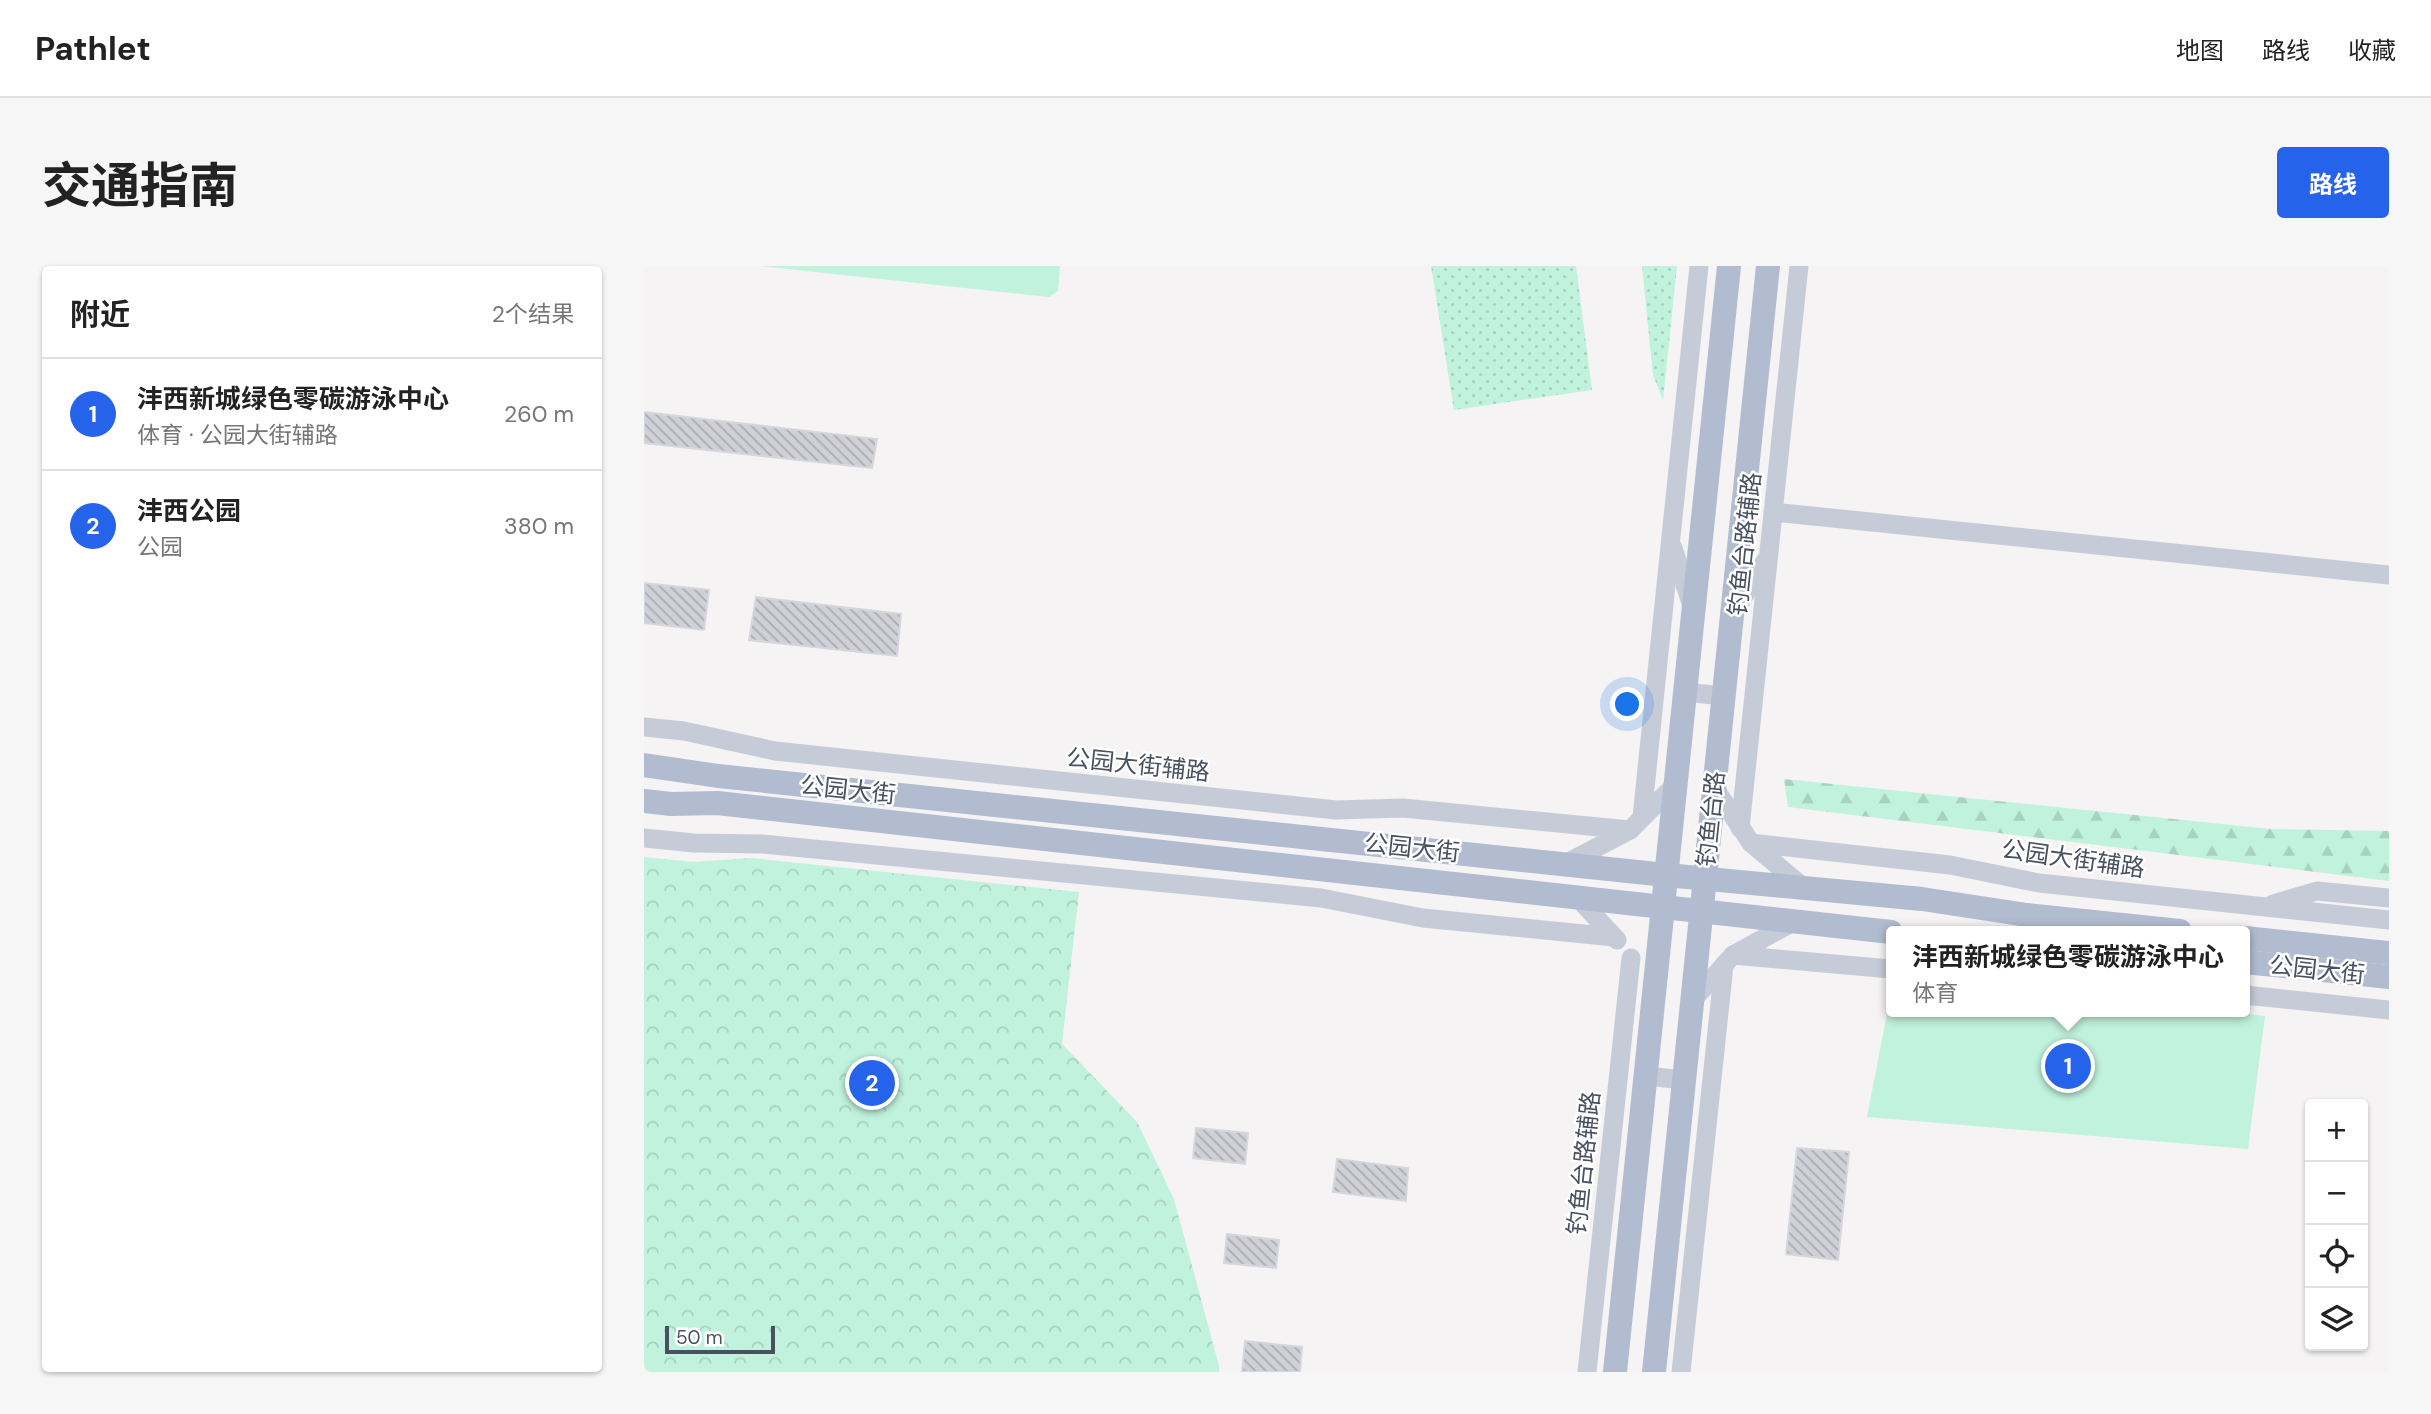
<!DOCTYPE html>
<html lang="zh">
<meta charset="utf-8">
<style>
:root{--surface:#fff;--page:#f6f6f6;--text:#222;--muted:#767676;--line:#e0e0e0;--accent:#2563eb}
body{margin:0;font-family:"DM Sans","Noto Sans SC",sans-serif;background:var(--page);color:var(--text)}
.controls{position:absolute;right:21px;bottom:21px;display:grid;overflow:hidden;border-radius:7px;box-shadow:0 2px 5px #0004}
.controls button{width:63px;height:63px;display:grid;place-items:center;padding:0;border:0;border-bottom:2px solid var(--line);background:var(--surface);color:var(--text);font:35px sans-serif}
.scale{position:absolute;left:21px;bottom:18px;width:110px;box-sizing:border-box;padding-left:7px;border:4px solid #495161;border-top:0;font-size:19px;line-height:24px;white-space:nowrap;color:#495161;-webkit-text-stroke:5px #fff;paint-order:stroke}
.you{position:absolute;left:984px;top:439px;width:24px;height:24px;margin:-18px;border:5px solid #fff;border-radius:50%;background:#1a73e8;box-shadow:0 0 0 10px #1a73e833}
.badge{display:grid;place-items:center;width:46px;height:46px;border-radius:50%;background:var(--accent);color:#fff;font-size:23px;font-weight:700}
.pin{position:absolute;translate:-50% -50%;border:4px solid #fff;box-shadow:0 2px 7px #0006}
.popup{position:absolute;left:1242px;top:660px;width:364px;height:91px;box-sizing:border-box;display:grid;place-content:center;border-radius:7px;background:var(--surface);filter:drop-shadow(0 2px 5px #0005);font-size:23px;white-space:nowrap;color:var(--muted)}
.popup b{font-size:26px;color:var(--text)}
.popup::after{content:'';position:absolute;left:50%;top:100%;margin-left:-14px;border:14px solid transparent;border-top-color:var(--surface)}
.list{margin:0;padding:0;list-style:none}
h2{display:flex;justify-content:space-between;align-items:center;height:91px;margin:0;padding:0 28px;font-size:30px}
h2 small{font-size:23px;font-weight:400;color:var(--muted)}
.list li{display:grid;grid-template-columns:46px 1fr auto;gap:21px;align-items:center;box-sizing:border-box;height:112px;padding:0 28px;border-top:2px solid var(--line)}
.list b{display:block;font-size:26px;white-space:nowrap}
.list p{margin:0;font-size:23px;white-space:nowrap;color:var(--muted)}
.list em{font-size:23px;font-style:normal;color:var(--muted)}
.icon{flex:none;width:38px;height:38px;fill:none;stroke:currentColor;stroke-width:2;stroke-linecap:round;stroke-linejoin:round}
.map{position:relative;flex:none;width:1745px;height:1106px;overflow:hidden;border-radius:7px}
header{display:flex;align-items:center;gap:42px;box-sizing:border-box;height:98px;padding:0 35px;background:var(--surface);border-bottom:2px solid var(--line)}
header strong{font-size:33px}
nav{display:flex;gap:38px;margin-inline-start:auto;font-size:24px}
.intro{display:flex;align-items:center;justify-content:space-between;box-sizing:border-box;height:168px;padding:0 42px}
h1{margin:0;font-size:49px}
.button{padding:18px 32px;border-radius:7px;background:var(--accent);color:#fff;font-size:24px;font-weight:700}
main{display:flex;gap:42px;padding:0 42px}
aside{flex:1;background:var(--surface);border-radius:7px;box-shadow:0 2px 5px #0004}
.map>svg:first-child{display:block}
.grass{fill:url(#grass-dots)}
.forest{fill:url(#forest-firs)}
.park{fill:url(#park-crowns)}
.pitch{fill:#c1f2dd}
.building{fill:url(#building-back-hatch);stroke:#d6d7de;stroke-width:2}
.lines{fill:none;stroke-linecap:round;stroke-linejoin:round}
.minor{stroke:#c6ccd7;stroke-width:19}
.major{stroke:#b2bcd1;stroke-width:24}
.labels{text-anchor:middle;stroke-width:5;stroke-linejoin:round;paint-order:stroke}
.street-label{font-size:24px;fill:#495161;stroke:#fff}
</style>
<header>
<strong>Pathlet</strong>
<nav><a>地图</a><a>路线</a><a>收藏</a></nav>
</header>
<div class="intro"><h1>交通指南</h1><a class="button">路线</a></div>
<main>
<aside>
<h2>附近<small>2个结果</small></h2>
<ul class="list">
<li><span class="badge">1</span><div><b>沣西新城绿色零碳游泳中心</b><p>体育 · 公园大街辅路</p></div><em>260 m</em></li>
<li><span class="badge">2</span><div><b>沣西公园</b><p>公园</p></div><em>380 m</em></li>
</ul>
</aside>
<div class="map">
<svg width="1745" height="1106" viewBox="0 0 1745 1106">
<defs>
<pattern id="grass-dots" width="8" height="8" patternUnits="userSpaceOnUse" patternTransform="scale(1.75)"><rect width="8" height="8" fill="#c1f2dd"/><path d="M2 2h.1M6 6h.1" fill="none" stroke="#a7d1c0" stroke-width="1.8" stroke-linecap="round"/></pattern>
<pattern id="forest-firs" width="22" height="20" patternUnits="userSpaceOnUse" patternTransform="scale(1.75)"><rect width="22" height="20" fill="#c1f2dd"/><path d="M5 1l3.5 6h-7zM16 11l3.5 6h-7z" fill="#a7d1c0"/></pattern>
<pattern id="park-crowns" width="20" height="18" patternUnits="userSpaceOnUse" patternTransform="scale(1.75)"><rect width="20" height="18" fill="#c1f2dd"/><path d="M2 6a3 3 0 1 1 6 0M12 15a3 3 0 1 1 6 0" fill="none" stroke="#a7d1c0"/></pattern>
<pattern id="building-back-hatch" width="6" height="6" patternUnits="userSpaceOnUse" patternTransform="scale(1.75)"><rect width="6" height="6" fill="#cfd1d7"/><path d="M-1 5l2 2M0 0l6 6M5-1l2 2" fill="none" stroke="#aaacb2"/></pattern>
</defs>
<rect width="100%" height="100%" fill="#f5f3f3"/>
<g class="grass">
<polygon points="787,0 932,0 948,124 810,144"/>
<polygon points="998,0 1033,0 1019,134 1009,109"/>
</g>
<polygon class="forest" points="1140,513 1627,563 1745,565 1745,615 1144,541"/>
<polygon class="park" points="0,591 49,596 107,592 435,626 418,778 493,856 530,933 575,1100 575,1106 0,1106"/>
<g class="pitch">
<polygon points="116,0 416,0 414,25 405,31"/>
<polygon points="1246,732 1247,746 1587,746 1621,750 1604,883 1223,851"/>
</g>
<g class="building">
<polygon points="0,146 233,173 228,202 0,177"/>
<polygon points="0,317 65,324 60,364 0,357"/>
<polygon points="112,331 257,348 253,390 105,374"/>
<polygon points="552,862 604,867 601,898 549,892"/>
<polygon points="1153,882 1205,886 1194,994 1142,988"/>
<polygon points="693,893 764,902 762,935 689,926"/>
<polygon points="583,968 635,974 632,1002 580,997"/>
<polygon points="601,1075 658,1081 656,1106 598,1106"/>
</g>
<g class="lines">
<g class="minor">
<polyline points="1129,246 1745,309"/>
<polyline points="1029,282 1048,340"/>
<polyline points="1090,346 1122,294"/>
<polyline points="1041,426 1079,430"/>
<polyline points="0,461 40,465 131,485 444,518 692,544 759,542 986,564"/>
<polyline points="1070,521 1107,577 1159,621"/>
<polyline points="998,551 1055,0"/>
<polyline points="1096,562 1155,0"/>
<polyline points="0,572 50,577 118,578 677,632 779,652 970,671"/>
<polyline points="1107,577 1306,599 1395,617 1745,654"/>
<polyline points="921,598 986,564 1032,518"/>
<polyline points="933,631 973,674"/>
<polyline points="1629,638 1673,625 1745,632"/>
<polyline points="1089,689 1247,703"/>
<polyline points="1601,729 1745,744"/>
<polyline points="1048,735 1089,689 1151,655"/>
<polyline points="1002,810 1040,814"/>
<polyline points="943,1106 987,692"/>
<polyline points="1037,1106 1080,699"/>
</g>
<g class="major">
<polyline points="0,499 74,510 1022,609 1278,633 1383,649 1536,665"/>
<polyline points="0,535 27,538 73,537 1247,666"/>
<polyline points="1601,672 1745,687"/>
<polyline points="1601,696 1745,711"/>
<polyline points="971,1106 1085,0"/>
<polyline points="1010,1106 1124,0"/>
</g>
</g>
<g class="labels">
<g class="street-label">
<text transform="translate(1101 278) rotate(-84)" y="8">钓鱼台路辅路</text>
<text transform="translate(494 499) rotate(6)" y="8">公园大街辅路</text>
<text transform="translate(204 524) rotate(6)" y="8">公园大街</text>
<text transform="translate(1067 553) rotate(-84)" y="8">钓鱼台路</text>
<text transform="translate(768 582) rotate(6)" y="8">公园大街</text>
<text transform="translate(1429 593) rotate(8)" y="8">公园大街辅路</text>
<text transform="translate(1673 704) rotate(6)" y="8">公园大街</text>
<text transform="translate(940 897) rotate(-84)" y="8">钓鱼台路辅路</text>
</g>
</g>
</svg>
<div class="controls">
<button>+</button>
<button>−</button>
<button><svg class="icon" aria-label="locate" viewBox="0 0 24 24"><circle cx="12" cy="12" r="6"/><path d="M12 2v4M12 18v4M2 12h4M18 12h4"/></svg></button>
<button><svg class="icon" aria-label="layers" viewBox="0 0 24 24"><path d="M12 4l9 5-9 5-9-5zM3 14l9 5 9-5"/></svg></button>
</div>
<div class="scale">50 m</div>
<div class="you"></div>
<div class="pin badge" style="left:1424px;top:800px">1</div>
<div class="popup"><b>沣西新城绿色零碳游泳中心</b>体育</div>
<div class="pin badge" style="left:228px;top:817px">2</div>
</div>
</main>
